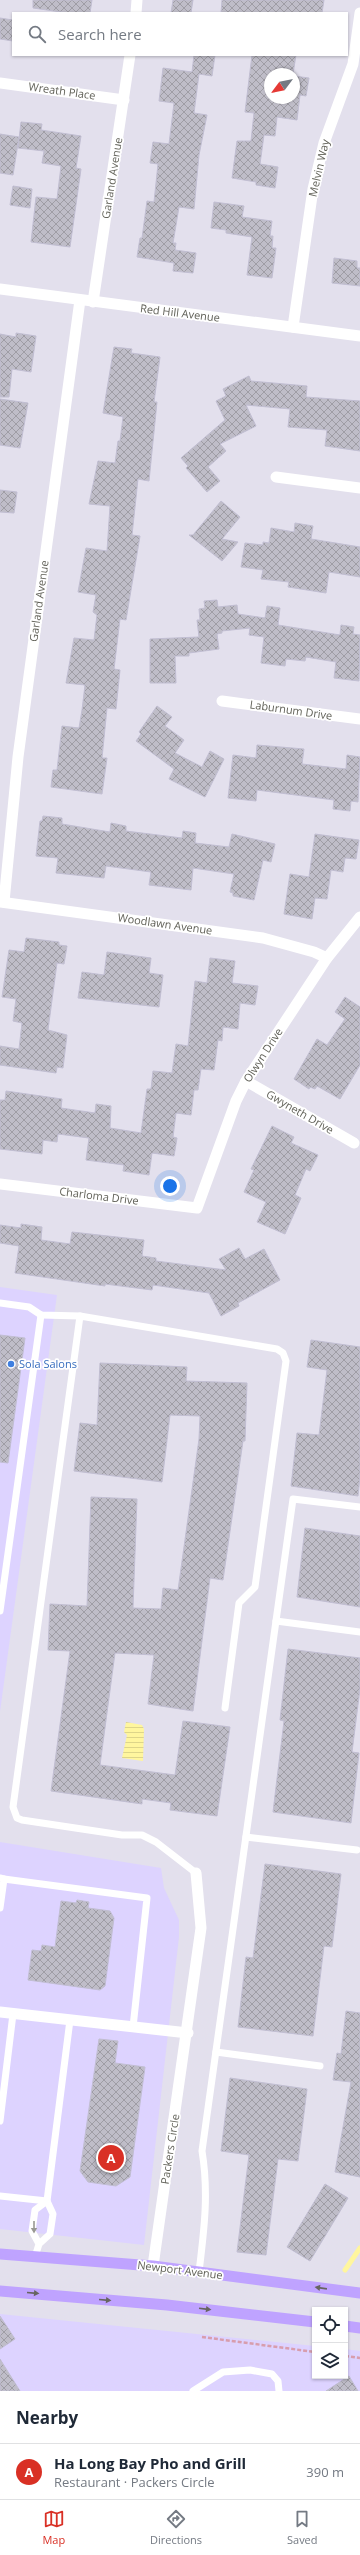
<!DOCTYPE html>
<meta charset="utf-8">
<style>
:root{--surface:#fff;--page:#f6f6f7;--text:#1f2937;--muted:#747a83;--line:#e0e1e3;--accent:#d93025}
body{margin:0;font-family:"Open Sans",sans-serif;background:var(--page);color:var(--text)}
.controls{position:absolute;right:12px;bottom:12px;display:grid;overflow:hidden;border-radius:0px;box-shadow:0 1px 3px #0004}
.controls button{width:36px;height:36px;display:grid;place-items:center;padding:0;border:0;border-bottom:1px solid var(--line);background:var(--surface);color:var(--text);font:20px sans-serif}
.compass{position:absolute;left:264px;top:68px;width:36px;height:36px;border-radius:50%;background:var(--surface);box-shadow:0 1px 3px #0004;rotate:238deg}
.you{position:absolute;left:170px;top:1186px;width:14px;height:14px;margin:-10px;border:3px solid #fff;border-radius:50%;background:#1a73e8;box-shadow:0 0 0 6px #1a73e833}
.badge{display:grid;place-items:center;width:26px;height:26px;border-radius:50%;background:var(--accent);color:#fff;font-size:13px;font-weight:700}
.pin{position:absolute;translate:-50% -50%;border:2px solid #fff;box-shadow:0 1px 4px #0006}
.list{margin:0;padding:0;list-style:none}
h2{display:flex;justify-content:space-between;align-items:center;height:52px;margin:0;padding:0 16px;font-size:17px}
h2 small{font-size:13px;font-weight:400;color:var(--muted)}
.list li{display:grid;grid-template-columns:26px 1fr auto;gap:12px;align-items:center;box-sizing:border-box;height:56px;padding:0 16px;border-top:1px solid var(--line)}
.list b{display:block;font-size:15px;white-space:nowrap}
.list p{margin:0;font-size:13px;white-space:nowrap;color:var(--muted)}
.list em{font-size:13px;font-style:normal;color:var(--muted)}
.icon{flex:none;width:22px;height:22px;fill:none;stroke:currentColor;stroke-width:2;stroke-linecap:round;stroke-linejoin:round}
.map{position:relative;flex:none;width:360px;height:2391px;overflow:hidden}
.search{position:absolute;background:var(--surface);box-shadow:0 1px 3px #0004;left:12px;right:12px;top:12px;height:44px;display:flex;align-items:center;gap:10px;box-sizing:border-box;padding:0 14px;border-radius:0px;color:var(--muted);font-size:15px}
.sheet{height:108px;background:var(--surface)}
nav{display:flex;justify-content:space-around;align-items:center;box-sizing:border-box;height:56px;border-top:1px solid var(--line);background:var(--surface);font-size:11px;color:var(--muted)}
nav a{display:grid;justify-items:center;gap:2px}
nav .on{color:var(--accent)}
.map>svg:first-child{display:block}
.commercial{fill:#ddd3ff}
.water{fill:url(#water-rules)}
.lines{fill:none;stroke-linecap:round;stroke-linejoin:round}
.stream{stroke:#fff69e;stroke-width:5}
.building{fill:url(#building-cross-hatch);stroke:#c1bed2}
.path{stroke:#d89dad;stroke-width:2.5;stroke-dasharray:4 2;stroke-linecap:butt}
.service{stroke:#fff;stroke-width:7}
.minor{stroke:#fff;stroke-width:11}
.secondary{stroke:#fff;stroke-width:11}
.primary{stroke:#bfa3ff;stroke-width:11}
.oneway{fill:#999993}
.oneway2{fill:#676561}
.shop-dot{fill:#3f7fe0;stroke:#fff;stroke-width:1.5}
.labels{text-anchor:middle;stroke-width:3.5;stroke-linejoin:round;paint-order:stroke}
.street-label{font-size:11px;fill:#626259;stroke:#fff}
.shop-label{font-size:11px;fill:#366cbe;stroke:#fff;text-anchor:start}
</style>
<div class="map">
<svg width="360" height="2391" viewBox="0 0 360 2391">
<defs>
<pattern id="water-rules" width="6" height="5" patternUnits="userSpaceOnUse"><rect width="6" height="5" fill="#fff69e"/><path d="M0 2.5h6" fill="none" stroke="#ddd58a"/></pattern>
<pattern id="building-cross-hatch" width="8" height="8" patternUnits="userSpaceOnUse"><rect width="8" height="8" fill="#bfbdc8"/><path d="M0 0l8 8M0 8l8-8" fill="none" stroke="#9f9da5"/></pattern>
</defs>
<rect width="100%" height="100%" fill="#e3e0ed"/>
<g class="commercial">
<polygon points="0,1287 57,1295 0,1712"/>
<polygon points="0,1842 161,1868 164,1888 179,1920 179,1937 144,2245 0,2229"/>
<polygon points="0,2314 315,2346 315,2376 345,2376 345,2349 360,2351 360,2391 0,2391"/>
</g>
<polygon class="water" points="126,1722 142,1725 144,1729 143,1761 122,1758 127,1735 124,1732"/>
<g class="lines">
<polyline class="stream" points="345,2270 360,2248"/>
</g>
<g class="building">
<polygon points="33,0 92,0 90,13 68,13 33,8"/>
<polygon points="173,0 193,0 191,13 171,13"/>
<polygon points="222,0 324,0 322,13 221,13"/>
<polygon points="0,18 13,20 13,41 0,39"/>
<polygon points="194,55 215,55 212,76 199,74 194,113 207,115 199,155 194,209 179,207 173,243 176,243 175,250 196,253 193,273 173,271 174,263 137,257 140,238 142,238 147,201 154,202 158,164 150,163 153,142 169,144 174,103 159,101 163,68 192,72"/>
<polygon points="252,55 296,55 293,74 270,74 270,98 294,98 294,76 309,78 306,96 300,95 297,120 277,117 275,136 264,135 260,164 278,167 275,188 256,185 256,182 232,178 237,141 251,141 254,113 245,112"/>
<polygon points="21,122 42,124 41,130 81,136 76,168 81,169 70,247 31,242 36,197 57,199 61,166 42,163 44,151 18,148"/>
<polygon points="0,134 19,137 13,175 0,173"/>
<polygon points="13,186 32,189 30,208 10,205"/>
<polygon points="214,202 244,206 242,217 272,221 270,236 273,236 272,248 276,248 272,278 247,275 252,237 226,233 226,230 211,228"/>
<polygon points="334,258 357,261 357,268 360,268 360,286 332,283"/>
<polygon points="16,333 36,336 31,372 12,369 9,397 0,397 0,334 16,337"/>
<polygon points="114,347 132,349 131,353 160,357 154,402 157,402 149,481 138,479 132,535 140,536 126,620 120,619 114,669 120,670 116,709 107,708 102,758 107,758 102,794 51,787 53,770 57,770 62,726 79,728 82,710 85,685 66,683 74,638 94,640 97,615 93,612 96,595 78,592 86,548 107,551 110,506 89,504 98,461 115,463 118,441 120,441 123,417 103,413"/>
<polygon points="249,376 251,381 307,386 306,397 360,401 360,451 325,446 327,430 288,427 290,409 246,405 256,426 220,444 226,451 208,467 220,481 207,492 186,468 188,466 181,458 225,420 216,401 226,396 223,389"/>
<polygon points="0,399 28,403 20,448 0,445"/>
<polygon points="0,490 17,492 14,513 0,512"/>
<polygon points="221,501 240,517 222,539 238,542 222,561 189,535 193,535"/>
<polygon points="295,523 313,526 311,539 360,547 360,577 329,572 326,593 288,587 289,582 261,579 263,570 241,567 245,543 263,545 263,542 269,543 271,528 294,532"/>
<polygon points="217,600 218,607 237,605 238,614 265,618 267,606 280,608 278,625 340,635 341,625 354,627 353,634 360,635 359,681 334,678 336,662 306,657 305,661 286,659 285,666 261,663 264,637 249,635 250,628 222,631 222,633 217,634 219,649 189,653 189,656 175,656 176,683 150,683 150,639 199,637 197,620 200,620 199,609 205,608 204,601"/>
<polygon points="157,706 172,717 165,726 184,740 175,753 202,767 210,751 224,759 205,797 169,779 174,769 136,741 141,734 139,732"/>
<polygon points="257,745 304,749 302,764 346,769 347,755 360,757 358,802 351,801 350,811 333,809 334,800 257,790 256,801 228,798 233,755 256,758"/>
<polygon points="43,816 62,818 62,824 110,832 111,823 126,826 126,831 182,838 183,831 196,833 195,843 229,847 232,834 275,844 271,862 263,860 254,900 233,896 233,893 230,892 234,874 193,868 191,890 149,885 151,872 106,866 104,878 56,873 58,858 36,856 40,821 42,821"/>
<polygon points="315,834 359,840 356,859 345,858 343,872 331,870 327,899 315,898 312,919 284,914 290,874 309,877"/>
<polygon points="26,938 59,942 59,945 67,946 64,964 57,963 48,1030 67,1035 63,1068 57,1067 56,1073 0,1065 0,1046 19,1049 22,1023 13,1021 16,999 2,997 9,950 24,952"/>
<polygon points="107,952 151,958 149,973 163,975 159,1007 78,998 82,972 104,975"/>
<polygon points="210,958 235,961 232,983 258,986 255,1005 240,1003 238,1029 223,1027 222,1041 218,1040 214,1070 201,1069 198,1090 194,1090 191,1115 176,1113 173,1137 177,1138 174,1156 152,1153 149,1175 123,1171 124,1165 86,1160 89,1138 58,1134 57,1142 43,1140 42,1154 0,1149 0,1100 5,1100 6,1091 62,1099 61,1108 95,1113 96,1104 111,1106 110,1128 141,1133 147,1089 151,1089 153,1071 172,1073 176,1044 188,1046 195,981 207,983"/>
<polygon points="345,997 360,1007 360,1065 340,1099 317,1086 315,1089 310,1087 309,1089 294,1079 317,1039 327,1045 345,1019 335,1012"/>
<polygon points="272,1126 294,1137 291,1143 318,1155 310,1171 306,1169 295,1195 301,1198 285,1234 257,1222 266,1202 244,1192 254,1170 251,1169"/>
<polygon points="21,1224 42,1227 41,1240 70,1244 72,1232 144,1240 142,1256 156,1258 156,1261 226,1270 219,1259 239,1248 245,1259 264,1249 280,1280 238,1303 239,1306 221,1316 209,1293 153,1285 152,1290 105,1284 105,1286 15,1273 19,1246 0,1243 0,1225 21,1228"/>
<polygon points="0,1335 25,1338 8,1463 0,1462"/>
<polygon points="311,1340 360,1347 360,1477 358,1496 291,1486 297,1433 319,1435 327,1370 307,1367"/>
<polygon points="100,1363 187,1367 186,1381 247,1383 245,1441 243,1441 223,1580 210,1578 193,1711 148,1704 154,1655 115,1653 100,1765 175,1775 183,1721 230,1727 217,1816 170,1810 171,1803 142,1799 142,1804 51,1791 70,1651 48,1650 50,1604 87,1606 91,1497 137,1499 133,1608 161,1609 163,1588 178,1590 199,1439 200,1416 170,1415 162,1482 74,1471 80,1423 97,1425"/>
<polygon points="305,1528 360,1536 360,1607 297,1597"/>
<polygon points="288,1649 360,1658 360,1689 352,1752 359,1753 351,1823 273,1812 284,1721 280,1720"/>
<polygon points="265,1864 341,1874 332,1947 324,1946 313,2036 238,2027 246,1957 253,1958"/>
<polygon points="77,1900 89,1902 88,1908 110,1911 114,1918 105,1986 100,1990 28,1980 32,1950 41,1951 42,1945 55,1947 61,1901 76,1903"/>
<polygon points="346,2011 360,2013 360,2177 335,2172 351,2082 333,2080 337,2053 341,2054"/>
<polygon points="99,2039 118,2041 115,2063 145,2067 130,2177 116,2186 88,2182 80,2171"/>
<polygon points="230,2078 307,2089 298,2161 278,2159 266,2255 237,2252 249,2155 221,2151"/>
<polygon points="325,2184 348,2198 310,2261 287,2247"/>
<polygon points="0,2316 15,2339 0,2349"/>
<polygon points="0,2359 20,2391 0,2391"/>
<polygon points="349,2376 358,2391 326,2391"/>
</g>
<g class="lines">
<g class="path">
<polyline points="202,2337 315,2352"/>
<polyline points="345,2356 360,2358"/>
</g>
<g class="service">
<polyline points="0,1303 29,1307 41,1315 80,1316"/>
<polyline points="0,1611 41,1315"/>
<polyline points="276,1621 360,1632"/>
<polyline points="246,1837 357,1850"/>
<polyline points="196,1873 156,1842 142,1835 122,1835 22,1820 17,1818 13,1807 80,1316 277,1349 283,1353 286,1361 255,1587 239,1603 225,1708"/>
<polyline points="4,1879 147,1898 133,2027"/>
<polyline points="0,1908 4,1879 0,1878"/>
<polyline points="216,2052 320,2066"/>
<polyline points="0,2121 13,2014"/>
<polyline points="0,2196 47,2201 70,2020"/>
<polyline points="35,2257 39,2244 50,2234 53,2214 47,2201 35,2210 32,2231 39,2244"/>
<path d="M199 2272C204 2231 209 2193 202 2151L293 1499 360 1507"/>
<polyline points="193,2391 223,2372 250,2370 272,2374 278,2381 279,2391"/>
</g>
<g class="minor">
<polyline points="136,13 137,0"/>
<polyline points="0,83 124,100"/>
<polyline points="93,302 130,55"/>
<polyline points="293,327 313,189 324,143 353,64 360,13"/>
<polyline points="276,477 360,488"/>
<polyline points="222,701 360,719"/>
<polyline points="0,902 263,938 314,952 327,958"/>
<polyline points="4,902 18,757 80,300"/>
<polyline points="246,1081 354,1143"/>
<polyline points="0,1184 197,1208 236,1101 246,1081 327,958 360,917"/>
<polyline points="0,2012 188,2033"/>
<polyline points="153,2266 201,1928 196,1873"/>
</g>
<polyline class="secondary" points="0,289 360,336"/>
<g class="primary">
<polyline points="0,2254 153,2266 360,2293"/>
<polyline points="0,2291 167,2305 315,2322"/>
<polyline points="345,2326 360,2328"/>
</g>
</g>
<defs><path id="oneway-solid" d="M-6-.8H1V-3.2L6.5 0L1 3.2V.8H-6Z"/></defs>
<use class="oneway" href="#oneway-solid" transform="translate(34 2227) rotate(90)"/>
<g class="oneway2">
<use href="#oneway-solid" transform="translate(321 2288) rotate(-172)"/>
<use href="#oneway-solid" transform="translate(33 2293) rotate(5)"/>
<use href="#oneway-solid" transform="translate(105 2300) rotate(5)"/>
<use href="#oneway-solid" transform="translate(205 2309) rotate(7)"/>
</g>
<circle class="shop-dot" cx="11" cy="1364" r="4"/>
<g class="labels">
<g class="street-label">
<text transform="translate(62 91) rotate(8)" y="4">Wreath Place</text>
<text transform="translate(319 168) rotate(-77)" y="4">Melvin Way</text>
<text transform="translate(112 178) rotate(-81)" y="4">Garland Avenue</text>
<text transform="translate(180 313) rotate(7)" y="4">Red Hill Avenue</text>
<text transform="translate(39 601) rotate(-82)" y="4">Garland Avenue</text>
<text transform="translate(291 710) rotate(8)" y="4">Laburnum Drive</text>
<text transform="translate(165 924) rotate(8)" y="4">Woodlawn Avenue</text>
<text transform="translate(263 1055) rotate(-57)" y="4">Olwyn Drive</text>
<text transform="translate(300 1112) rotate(30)" y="4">Gwyneth Drive</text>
<text transform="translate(99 1196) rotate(7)" y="4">Charloma Drive</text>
<text transform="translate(170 2149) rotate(-81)" y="4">Packers Circle</text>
<text transform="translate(180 2270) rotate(7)" y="4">Newport Avenue</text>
</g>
<g class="shop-label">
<text x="19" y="1368">Sola Salons</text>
</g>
</g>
</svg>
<div class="controls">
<button><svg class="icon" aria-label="locate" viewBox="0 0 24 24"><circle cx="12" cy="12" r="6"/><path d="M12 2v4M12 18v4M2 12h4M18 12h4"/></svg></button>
<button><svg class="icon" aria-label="layers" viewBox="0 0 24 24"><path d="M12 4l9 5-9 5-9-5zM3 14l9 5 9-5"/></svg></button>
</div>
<svg class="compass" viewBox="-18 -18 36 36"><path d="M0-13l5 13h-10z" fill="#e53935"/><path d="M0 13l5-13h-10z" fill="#747a83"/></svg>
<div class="you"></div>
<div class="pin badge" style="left:111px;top:2158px">A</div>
<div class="search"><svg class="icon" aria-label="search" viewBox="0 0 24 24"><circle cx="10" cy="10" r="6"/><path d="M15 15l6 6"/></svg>Search here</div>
</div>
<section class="sheet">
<h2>Nearby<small></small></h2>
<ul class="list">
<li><span class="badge">A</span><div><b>Ha Long Bay Pho and Grill</b><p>Restaurant · Packers Circle</p></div><em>390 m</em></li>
</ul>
</section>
<nav>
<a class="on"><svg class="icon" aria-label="map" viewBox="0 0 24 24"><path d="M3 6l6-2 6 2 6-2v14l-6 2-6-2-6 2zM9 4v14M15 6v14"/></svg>Map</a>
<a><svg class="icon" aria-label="directions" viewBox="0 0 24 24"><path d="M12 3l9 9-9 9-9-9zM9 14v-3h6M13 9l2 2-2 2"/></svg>Directions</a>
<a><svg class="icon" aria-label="saved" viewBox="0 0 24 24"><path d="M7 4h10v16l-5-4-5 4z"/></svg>Saved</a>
</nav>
